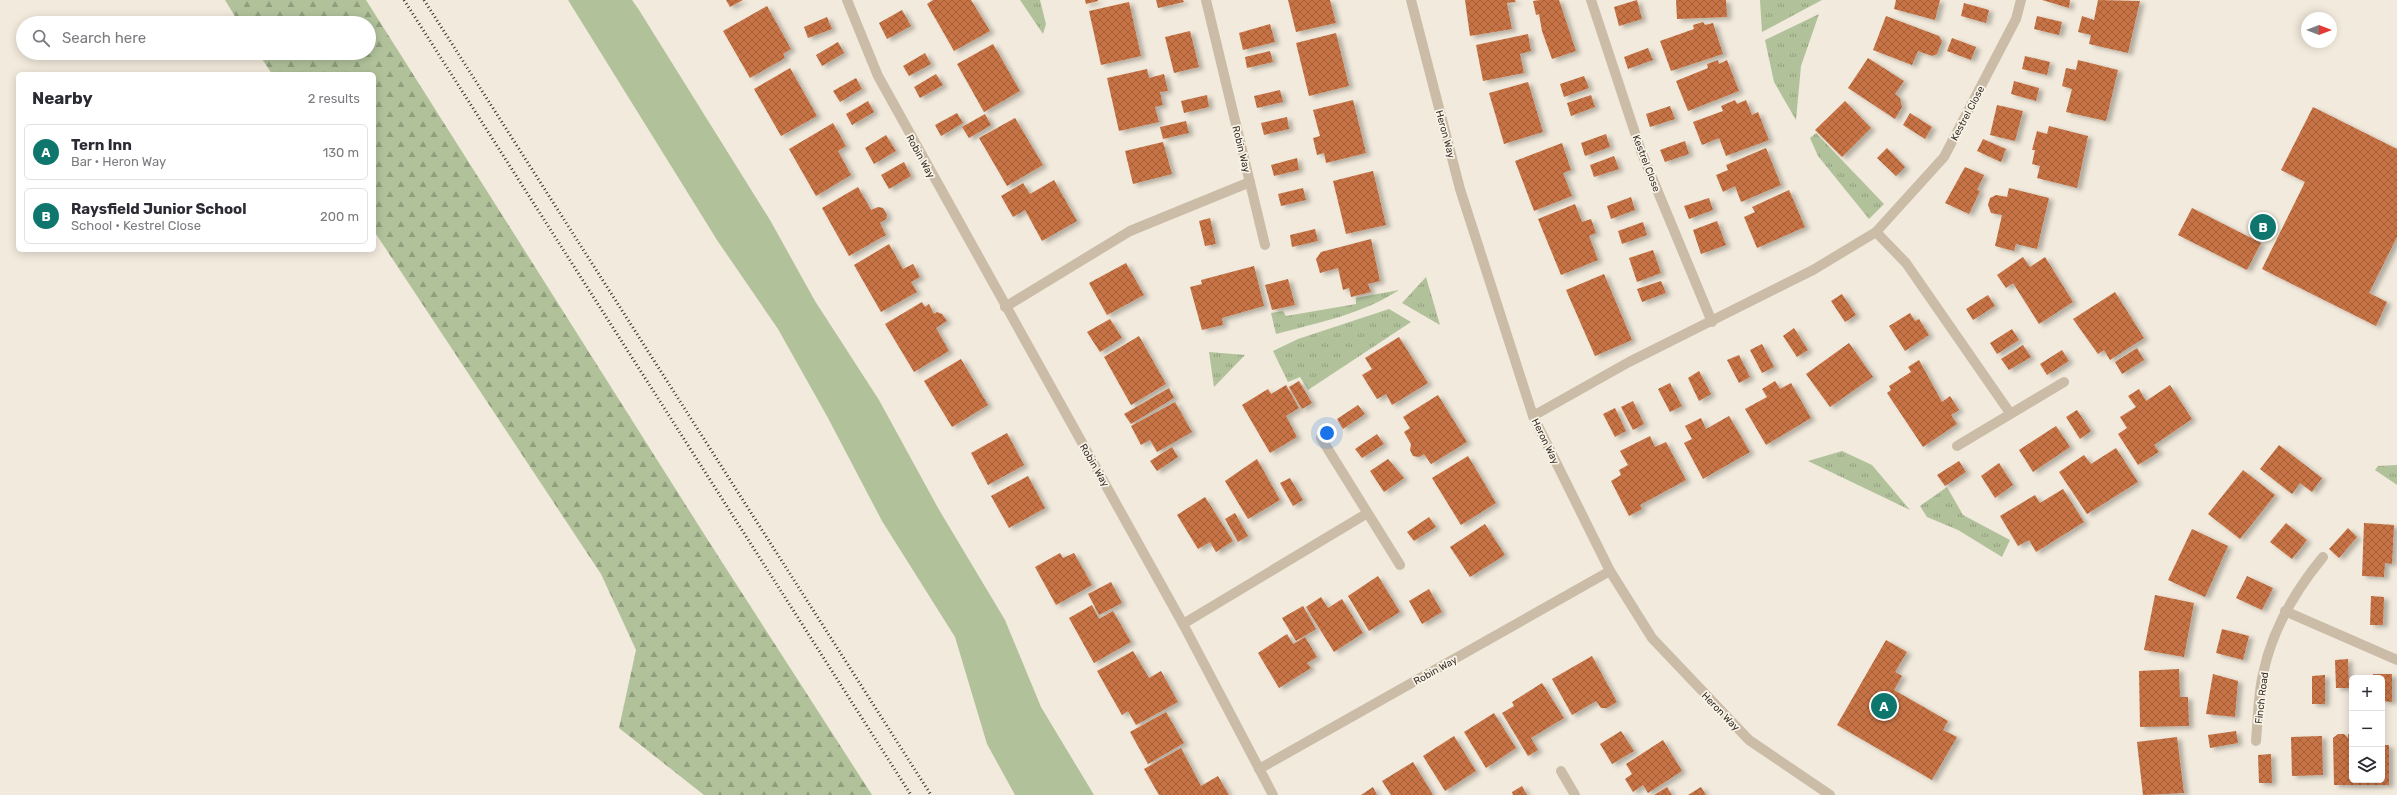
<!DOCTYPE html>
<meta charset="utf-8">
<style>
:root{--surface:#fff;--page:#f7f7f7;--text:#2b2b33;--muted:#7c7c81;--line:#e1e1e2;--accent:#0f766e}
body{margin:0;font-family:Rubik,sans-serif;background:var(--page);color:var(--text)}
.controls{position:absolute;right:12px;bottom:12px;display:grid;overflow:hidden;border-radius:6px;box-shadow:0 2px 10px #0003}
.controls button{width:36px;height:36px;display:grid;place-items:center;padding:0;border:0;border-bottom:1px solid var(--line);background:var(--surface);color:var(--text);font:20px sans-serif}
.compass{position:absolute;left:2301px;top:12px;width:36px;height:36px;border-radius:50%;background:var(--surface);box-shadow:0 2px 10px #0003;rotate:90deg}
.you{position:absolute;left:1327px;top:433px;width:14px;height:14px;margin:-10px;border:3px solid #fff;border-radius:50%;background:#1a73e8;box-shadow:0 0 0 6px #1a73e833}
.badge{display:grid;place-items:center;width:26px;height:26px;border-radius:50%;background:var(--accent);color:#fff;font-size:13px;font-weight:700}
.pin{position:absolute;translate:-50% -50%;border:2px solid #fff;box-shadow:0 1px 4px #0006}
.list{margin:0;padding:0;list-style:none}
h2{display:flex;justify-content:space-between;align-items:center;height:52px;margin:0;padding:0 16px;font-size:17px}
h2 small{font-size:13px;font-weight:400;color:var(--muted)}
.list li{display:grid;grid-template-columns:26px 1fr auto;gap:12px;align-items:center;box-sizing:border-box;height:56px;margin:0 8px 8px;padding:0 8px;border:1px solid var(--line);border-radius:6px}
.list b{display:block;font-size:15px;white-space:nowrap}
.list p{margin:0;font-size:13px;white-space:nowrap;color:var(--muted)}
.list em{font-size:13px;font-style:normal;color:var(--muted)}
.icon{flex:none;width:22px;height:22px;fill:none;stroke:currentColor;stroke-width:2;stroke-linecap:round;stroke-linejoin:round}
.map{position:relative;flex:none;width:2397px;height:795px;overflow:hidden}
.search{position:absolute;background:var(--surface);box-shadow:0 2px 10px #0003;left:16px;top:16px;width:360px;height:44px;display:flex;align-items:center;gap:10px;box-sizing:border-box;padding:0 14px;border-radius:22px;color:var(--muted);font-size:15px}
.panel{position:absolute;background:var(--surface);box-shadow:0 2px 10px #0003;left:16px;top:72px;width:360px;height:180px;border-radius:6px}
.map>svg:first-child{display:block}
.grass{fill:url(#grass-tufts)}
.forest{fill:url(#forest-firs)}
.garden{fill:#b1c29b}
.building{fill:url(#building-cross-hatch);filter:url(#shadow)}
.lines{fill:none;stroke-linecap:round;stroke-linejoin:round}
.minor{stroke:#cbbca7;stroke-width:10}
.tertiary{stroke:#cbbca7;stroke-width:10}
.rail{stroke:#372f28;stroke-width:3;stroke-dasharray:1 3;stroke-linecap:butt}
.labels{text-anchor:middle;stroke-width:3.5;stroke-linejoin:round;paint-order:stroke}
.street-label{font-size:10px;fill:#372f28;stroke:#faf4e8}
</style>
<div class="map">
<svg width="2397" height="795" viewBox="0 0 2397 795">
<defs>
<pattern id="grass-tufts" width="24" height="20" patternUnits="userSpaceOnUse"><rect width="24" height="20" fill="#b1c29b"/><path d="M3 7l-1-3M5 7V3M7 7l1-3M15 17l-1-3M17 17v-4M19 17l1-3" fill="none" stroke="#919e7e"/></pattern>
<pattern id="forest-firs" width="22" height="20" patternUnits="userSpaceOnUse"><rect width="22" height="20" fill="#b1c29b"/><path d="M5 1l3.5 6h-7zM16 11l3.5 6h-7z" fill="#919e7e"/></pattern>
<pattern id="building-cross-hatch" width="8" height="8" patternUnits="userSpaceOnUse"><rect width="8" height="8" fill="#c87344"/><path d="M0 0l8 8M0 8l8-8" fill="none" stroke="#a35f39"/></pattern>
<filter id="shadow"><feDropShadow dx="4.5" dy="2.5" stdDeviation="2" flood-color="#0004"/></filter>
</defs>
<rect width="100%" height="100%" fill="#f2eadc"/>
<g class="grass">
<polygon points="1020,0 1040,0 1046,24 1043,34"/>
<polygon points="1760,0 1822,0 1762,32"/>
<polygon points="1819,14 1801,66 1796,120 1774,82 1765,40"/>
<polygon points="1816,133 1884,204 1869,219 1818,156 1810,138"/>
<polygon points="1426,277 1440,325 1402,303"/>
<path d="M1399 290C1363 314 1317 323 1276 334L1271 313 1283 311 1286 316 1356 304V298Z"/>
<polygon points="1389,309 1411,322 1308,390 1300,377 1288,382 1273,351 1298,339"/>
<polygon points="1209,352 1245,355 1214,387"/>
<polygon points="1842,451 1872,465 1910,510 1808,461"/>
<polygon points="2397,465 2397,485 2375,470 2378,466"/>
<polygon points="1947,487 1963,515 2010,540 2002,557 1958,530 1927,517 1920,506"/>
</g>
<polygon class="forest" points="225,0 366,0 711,545 872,795 704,795 619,728 636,650 601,574 374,231 374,74 272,74 258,53 369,53 369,23 239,23"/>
<polygon class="garden" points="568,0 632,0 639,10 770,220 815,301 879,400 938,508 1005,620 1041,707 1094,795 1015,795 987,744 955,637 882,521 828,418 778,329 717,240"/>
<g class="building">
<polygon points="726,0 743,0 730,7"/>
<polygon points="933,0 971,0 990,31 954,51 927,4"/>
<polygon points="1085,0 1098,0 1098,1 1086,4"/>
<polygon points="1156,0 1183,0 1184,2 1158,8"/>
<polygon points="1288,0 1330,0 1336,23 1296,32"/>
<polygon points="1465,0 1515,0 1516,2 1507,3 1512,29 1470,36"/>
<polygon points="1540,0 1559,0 1576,51 1552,59 1542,31 1539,14 1536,15 1533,1"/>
<polygon points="1637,0 1642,19 1619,26 1614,7"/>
<polygon points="1676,0 1726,0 1727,17 1677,19"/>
<polygon points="1896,0 1940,0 1935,20 1894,9"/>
<polygon points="2042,0 2070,0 2069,8"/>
<polygon points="2098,0 2140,1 2128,53 2089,44 2091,35 2078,32 2082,16 2094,20"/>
<polygon points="1129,2 1141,56 1101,65 1089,11"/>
<polygon points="1964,3 1989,10 1986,23 1961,16"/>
<polygon points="767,6 791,49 783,54 785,58 750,78 723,31"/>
<polygon points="902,10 911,26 887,39 879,23"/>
<polygon points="1886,16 1939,36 1942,41 1937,54 1932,56 1918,51 1912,65 1873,50"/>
<polygon points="2037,16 2062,22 2059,35 2034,29"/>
<polygon points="827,17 832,29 808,38 804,27"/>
<polygon points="1703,22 1705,25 1713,23 1723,54 1671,71 1660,41 1694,29 1693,25"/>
<polygon points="1270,24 1275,42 1243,50 1239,33"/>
<polygon points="1190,31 1199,67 1174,73 1165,37"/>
<polygon points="1336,33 1349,86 1309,96 1296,43"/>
<polygon points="1528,34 1531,51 1520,54 1524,73 1483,81 1476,45"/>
<polygon points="1952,38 1976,47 1971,60 1947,51"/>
<polygon points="838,42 844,53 822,66 816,55"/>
<polygon points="993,44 1020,91 984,112 957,64"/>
<polygon points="1648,48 1653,60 1628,69 1624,57"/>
<polygon points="1270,51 1273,62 1247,68 1245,57"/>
<polygon points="925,53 931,64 909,76 903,66"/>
<polygon points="2025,56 2050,62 2047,75 2022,69"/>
<polygon points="1868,58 1904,81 1895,94 1900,98 1902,107 1895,119 1848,88"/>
<polygon points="1718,60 1719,64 1727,60 1739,91 1688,111 1676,81 1708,68 1707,64"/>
<polygon points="2078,60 2118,70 2106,121 2066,112 2072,89 2062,86 2066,68 2076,70"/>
<polygon points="790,68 817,116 781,136 754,89"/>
<polygon points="1147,69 1149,78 1164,74 1168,91 1160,92 1163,105 1155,107 1159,122 1119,131 1107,78"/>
<polygon points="936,74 943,85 920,98 914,87"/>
<polygon points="1584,76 1589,88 1564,97 1560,84"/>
<polygon points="856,78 862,89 840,102 833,91"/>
<polygon points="2014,81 2039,88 2036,101 2011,94"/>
<polygon points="1528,82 1543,132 1504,144 1489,93"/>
<polygon points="1280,90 1283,102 1257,108 1254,96"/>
<polygon points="1207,95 1209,107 1184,113 1181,101"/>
<polygon points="1591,95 1595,107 1571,116 1567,103"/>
<polygon points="1353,100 1366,153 1326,163 1324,153 1317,155 1313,138 1320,136 1313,110"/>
<polygon points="1735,100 1737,104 1746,100 1752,115 1758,112 1769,140 1726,156 1719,138 1702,145 1693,122 1723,111 1721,106"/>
<polygon points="868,101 874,112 852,125 846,114"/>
<polygon points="1845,101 1871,128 1842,157 1815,130"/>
<polygon points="1997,105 2023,111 2015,141 1990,135"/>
<polygon points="1670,106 1675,119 1650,127 1646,114"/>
<polygon points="2313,107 2397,149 2397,237 2369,293 2387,302 2376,326 2262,269 2305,182 2281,170"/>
<polygon points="957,113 963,123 941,136 935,125"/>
<polygon points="1910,113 1932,127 1925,139 1903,125"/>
<polygon points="985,114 991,125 969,138 962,127"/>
<polygon points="1287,117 1289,129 1264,135 1261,123"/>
<polygon points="1015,118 1043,165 1007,186 979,138"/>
<polygon points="1186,121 1189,133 1163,139 1160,127"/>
<polygon points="833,123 846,146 838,151 851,175 816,196 789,149"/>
<polygon points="2049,126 2088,136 2077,188 2037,178 2040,166 2032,164 2035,150 2032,150 2037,131 2047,134"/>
<polygon points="1606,134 1610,147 1585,156 1581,143"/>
<polygon points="886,135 896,151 874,164 865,148"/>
<polygon points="1983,139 2006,149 2001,162 1977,151"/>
<polygon points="1685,141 1689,154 1665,162 1660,150"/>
<polygon points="1163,142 1172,174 1133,184 1125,151"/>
<polygon points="1562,143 1571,170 1563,173 1572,196 1534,211 1515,161"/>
<polygon points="1766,148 1781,185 1741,202 1735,186 1723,192 1716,175 1728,170 1726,165"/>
<polygon points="1887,148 1905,167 1896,176 1877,158"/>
<polygon points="1614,156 1619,169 1594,177 1590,165"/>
<polygon points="1297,158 1299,170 1274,176 1271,165"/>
<polygon points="904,162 911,176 889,189 881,175"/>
<polygon points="1965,167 1984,175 1977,190 1980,191 1969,214 1945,203"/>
<polygon points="1373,171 1386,225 1346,234 1333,181"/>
<polygon points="1054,180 1077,221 1042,241 1025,210 1013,217 1001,196 1023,183 1030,194"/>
<polygon points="858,187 871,210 878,207 883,208 887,215 886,219 880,223 886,235 849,256 822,208"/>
<polygon points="1303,188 1306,200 1281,206 1278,194"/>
<polygon points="2009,188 2049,198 2037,249 2016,244 2014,251 1995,246 2002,215 1991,213 1988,205 1990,198 1996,195 2007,197"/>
<polygon points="1789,190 1805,227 1757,248 1744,217 1755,212 1752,207"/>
<polygon points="1631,197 1635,210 1611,219 1607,206"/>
<polygon points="1709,198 1713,210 1689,219 1684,206"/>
<polygon points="1575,204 1582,222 1591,219 1596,233 1589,236 1598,260 1561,275 1538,219"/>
<polygon points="2192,208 2261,243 2247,270 2178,235"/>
<polygon points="1210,218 1216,244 1205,246 1199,221"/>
<polygon points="1717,221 1726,245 1701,254 1693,230"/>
<polygon points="1643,222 1647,235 1622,244 1618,231"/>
<polygon points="1315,229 1318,241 1292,247 1290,235"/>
<polygon points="1371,239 1380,281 1368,284 1371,292 1351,297 1349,288 1343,290 1338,268 1320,273 1316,259 1321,252"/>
<polygon points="889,244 903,269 913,264 920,277 911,282 917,292 881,312 854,265"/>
<polygon points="1653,250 1661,273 1637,282 1629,258"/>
<polygon points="2023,257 2030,267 2045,257 2073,302 2039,324 2013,283 2006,288 1997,275"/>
<polygon points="1126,263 1144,295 1107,315 1089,283"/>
<polygon points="1254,266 1264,306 1222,318 1223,325 1202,330 1190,287 1202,284 1201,280"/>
<polygon points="1604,274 1632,340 1595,356 1566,290"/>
<polygon points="1288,279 1295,305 1272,310 1265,285"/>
<polygon points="1661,281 1666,293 1642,302 1637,289"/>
<polygon points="2115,292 2144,338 2110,360 2104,350 2098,354 2073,319"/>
<polygon points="1842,294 1856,315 1845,322 1831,301"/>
<polygon points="1988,295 1995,306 1973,320 1966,309"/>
<polygon points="922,302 925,307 929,304 934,314 937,312 942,314 947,321 936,328 949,351 914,372 885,324"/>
<polygon points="1910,313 1915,321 1919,319 1929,335 1905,351 1889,326"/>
<polygon points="1110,319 1122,338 1100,352 1087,332"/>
<polygon points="1794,328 1808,350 1797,357 1783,336"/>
<polygon points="2012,329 2019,340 1997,354 1990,343"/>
<polygon points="1139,336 1166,384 1131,405 1104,357"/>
<polygon points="1399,337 1428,383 1392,405 1386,394 1377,399 1362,375 1372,369 1365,358"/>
<polygon points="1849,343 1873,377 1830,407 1806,374"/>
<polygon points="1762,344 1774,367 1762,373 1750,350"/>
<polygon points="2023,345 2031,357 2009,370 2001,359"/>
<polygon points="2137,348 2144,360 2122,374 2115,362"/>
<polygon points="2062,350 2069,361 2047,375 2040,364"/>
<polygon points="1739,355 1750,377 1739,383 1727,360"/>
<polygon points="961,359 988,405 952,427 924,381"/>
<polygon points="1919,360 1942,402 1950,396 1959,410 1951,415 1957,424 1923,447 1887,393 1891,390 1889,386 1911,372 1908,367"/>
<polygon points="1699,371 1711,394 1699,401 1688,378"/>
<polygon points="1299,381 1312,403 1302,409 1289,387"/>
<polygon points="1775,381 1780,389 1791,383 1811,418 1766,445 1745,409 1767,397 1762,389"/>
<polygon points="1670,383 1682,406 1670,412 1658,389"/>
<polygon points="1286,385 1299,408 1286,416 1297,437 1270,453 1242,405 1268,389 1271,394"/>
<polygon points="2170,385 2192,419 2154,445 2159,452 2138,465 2118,434 2127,428 2120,417 2136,407 2128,396 2139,389 2146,401"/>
<polygon points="1169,388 1174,398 1131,424 1124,414"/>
<polygon points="1438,395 1467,442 1431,464 1424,454 1419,457 1413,456 1410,450 1411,444 1404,432 1410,428 1403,417"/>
<polygon points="1633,401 1644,424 1633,430 1621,407"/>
<polygon points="1175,402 1192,432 1157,452 1150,440 1141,445 1131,426"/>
<polygon points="1358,405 1365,414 1343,429 1337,419"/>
<polygon points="1615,408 1626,431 1615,437 1603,414"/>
<polygon points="2077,410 2091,431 2080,439 2066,417"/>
<polygon points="1729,416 1750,452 1703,479 1684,443 1692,439 1685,426 1701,418 1706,429"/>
<polygon points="2056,426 2070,447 2033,472 2019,450"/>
<polygon points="1007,433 1024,465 988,485 971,453"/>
<polygon points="1377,434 1384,444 1362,458 1355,449"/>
<polygon points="1650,436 1655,447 1666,442 1686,480 1640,505 1642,509 1629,516 1611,481 1621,475 1619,470 1628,465 1620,451"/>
<polygon points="2279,445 2322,478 2312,492 2300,483 2292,494 2260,469"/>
<polygon points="1172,447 1178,457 1157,471 1150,461"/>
<polygon points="2116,448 2138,482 2087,514 2059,472 2084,455 2091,464"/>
<polygon points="1468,456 1496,503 1461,525 1432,478"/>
<polygon points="1257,459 1280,500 1248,519 1225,481"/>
<polygon points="1388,459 1404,478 1384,492 1370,471"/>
<polygon points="1959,461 1966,472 1945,486 1937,475"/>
<polygon points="1999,463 2013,485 1995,498 1981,476"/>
<polygon points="2243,470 2275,495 2240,539 2208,514"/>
<polygon points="1028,476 1045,508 1009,528 991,496"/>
<polygon points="1290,478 1303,500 1293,506 1280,483"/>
<polygon points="2063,489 2084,522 2036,552 2029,540 2018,546 2000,516 2035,495 2040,503"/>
<polygon points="1205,497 1233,541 1216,552 1210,542 1198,549 1177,515"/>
<polygon points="1235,513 1248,536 1238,542 1225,519"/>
<polygon points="1429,517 1436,527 1414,541 1407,532"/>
<polygon points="2286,523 2307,540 2292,559 2270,542"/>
<polygon points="2364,523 2394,525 2392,564 2385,563 2384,577 2362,576"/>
<polygon points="1485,524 1505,555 1470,577 1450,547"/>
<polygon points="2348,528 2357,537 2339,558 2329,549"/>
<polygon points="2192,529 2228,546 2205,597 2168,580"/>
<polygon points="1060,553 1063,558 1074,553 1092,585 1056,605 1035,567"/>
<polygon points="1378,576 1400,612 1369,631 1348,596"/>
<polygon points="2247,576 2273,588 2262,610 2236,598"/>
<polygon points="1111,582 1122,603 1099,615 1088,594"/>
<polygon points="1429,589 1442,612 1422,624 1409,601"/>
<polygon points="2155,595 2194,603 2184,657 2144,650"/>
<polygon points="2371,596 2384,597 2383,625 2370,625"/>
<polygon points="1321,597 1328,608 1342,599 1363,633 1334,652 1306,607"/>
<polygon points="1092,605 1099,619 1113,611 1131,642 1094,663 1069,618"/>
<polygon points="1303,606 1316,629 1296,641 1282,618"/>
<polygon points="2222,629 2249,636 2243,660 2216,653"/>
<polygon points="1287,634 1293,644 1305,637 1317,657 1307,663 1311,668 1279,688 1258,653"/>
<polygon points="1886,640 1907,652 1895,672 1902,676 1894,690 1948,721 1943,730 1957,737 1932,780 1837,725"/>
<polygon points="1133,651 1149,678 1161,671 1178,702 1136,725 1128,711 1122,715 1097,671"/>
<polygon points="1592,656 1617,702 1607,708 1601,708 1596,701 1572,715 1552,679"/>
<polygon points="2348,659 2349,688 2336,688 2335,660"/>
<polygon points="2179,669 2180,697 2188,697 2189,726 2140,727 2139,671"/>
<polygon points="2213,674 2238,681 2235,717 2206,714"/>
<polygon points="2373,674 2392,674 2392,702 2382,701 2382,678 2373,678"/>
<polygon points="2325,675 2325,704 2312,704 2312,676"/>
<polygon points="1542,683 1564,718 1531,738 1538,750 1528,756 1502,713 1514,706 1512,702"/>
<polygon points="1166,712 1184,743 1148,764 1130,732"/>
<polygon points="1494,713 1516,748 1486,768 1464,732"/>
<polygon points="1621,731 1634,751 1612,764 1600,744"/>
<polygon points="2236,731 2238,743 2210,748 2208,735"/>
<polygon points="2338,734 2344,734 2348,738 2348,734 2352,734 2352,780 2382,780 2382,745 2389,745 2389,785 2334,785 2333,738"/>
<polygon points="1454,736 1476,771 1445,791 1423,756"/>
<polygon points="2322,736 2323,775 2292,776 2291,737"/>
<polygon points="2177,737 2184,793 2143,795 2137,742"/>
<polygon points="1663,740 1682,771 1648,793 1643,785 1633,792 1625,779 1632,774 1626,764"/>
<polygon points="1181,748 1201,786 1218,776 1229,795 1159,795 1144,769"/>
<polygon points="2271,754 2272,783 2259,783 2258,755"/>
<polygon points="1413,762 1433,795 1391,795 1382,781"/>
<polygon points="1522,786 1527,795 1513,795 1512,792"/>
<polygon points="1373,787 1377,795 1361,795"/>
<polygon points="1667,787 1672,795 1654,795"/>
<polygon points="1701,787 1706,795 1688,795"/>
</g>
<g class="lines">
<g class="minor">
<polyline points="847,0 878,76 1183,624 1273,795"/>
<polyline points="1206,0 1265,245"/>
<polyline points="1591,0 1641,151 1712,322"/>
<polyline points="1876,232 1906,263 2010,413"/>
<polyline points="1005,307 1130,231 1250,182"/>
<polyline points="1533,416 1629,362 1813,270 1876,232 1944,157 2016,19 2021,0"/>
<polyline points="1321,438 1400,565"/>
<polyline points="1957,446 2064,382"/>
<polyline points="2285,611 2397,660"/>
<polyline points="1183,624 1366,514"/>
<path d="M2256 741C2258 719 2258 695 2263 674 2272 630 2295 591 2323 557"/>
<polyline points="1259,769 1610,571"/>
<polyline points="1561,771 1575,795"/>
</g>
<polyline class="tertiary" points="1411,0 1460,189 1533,416 1610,571 1652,638 1749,740 1830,795"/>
<g class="rail">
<polyline points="404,0 911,795"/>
<polyline points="424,0 931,795"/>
</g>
</g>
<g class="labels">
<g class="street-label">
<text transform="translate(1967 113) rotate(-62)" y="4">Kestrel Close</text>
<text transform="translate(1446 134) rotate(75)" y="4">Heron Way</text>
<text transform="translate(1242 149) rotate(76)" y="4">Robin Way</text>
<text transform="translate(921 156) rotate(61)" y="4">Robin Way</text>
<text transform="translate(1647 163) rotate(69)" y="4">Kestrel Close</text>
<text transform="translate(1546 441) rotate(64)" y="4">Heron Way</text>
<text transform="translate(1095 465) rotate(60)" y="4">Robin Way</text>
<text transform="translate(1435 670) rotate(-29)" y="4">Robin Way</text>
<text transform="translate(2261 698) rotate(-83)" y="4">Finch Road</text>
<text transform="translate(1721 711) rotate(46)" y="4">Heron Way</text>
</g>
</g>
</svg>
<div class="controls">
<button>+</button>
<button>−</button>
<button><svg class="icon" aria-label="layers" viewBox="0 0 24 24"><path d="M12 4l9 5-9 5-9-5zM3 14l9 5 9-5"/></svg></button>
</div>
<svg class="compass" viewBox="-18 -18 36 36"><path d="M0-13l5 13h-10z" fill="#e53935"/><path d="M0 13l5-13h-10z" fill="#7c7c81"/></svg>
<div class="you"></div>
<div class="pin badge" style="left:1884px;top:706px">A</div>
<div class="pin badge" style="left:2263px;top:227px">B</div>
<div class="search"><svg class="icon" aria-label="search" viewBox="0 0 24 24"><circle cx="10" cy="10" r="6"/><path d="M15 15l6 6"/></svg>Search here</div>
<section class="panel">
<h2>Nearby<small>2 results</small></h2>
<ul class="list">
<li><span class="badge">A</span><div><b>Tern Inn</b><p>Bar · Heron Way</p></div><em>130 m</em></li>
<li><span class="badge">B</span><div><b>Raysfield Junior School</b><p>School · Kestrel Close</p></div><em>200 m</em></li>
</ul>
</section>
</div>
